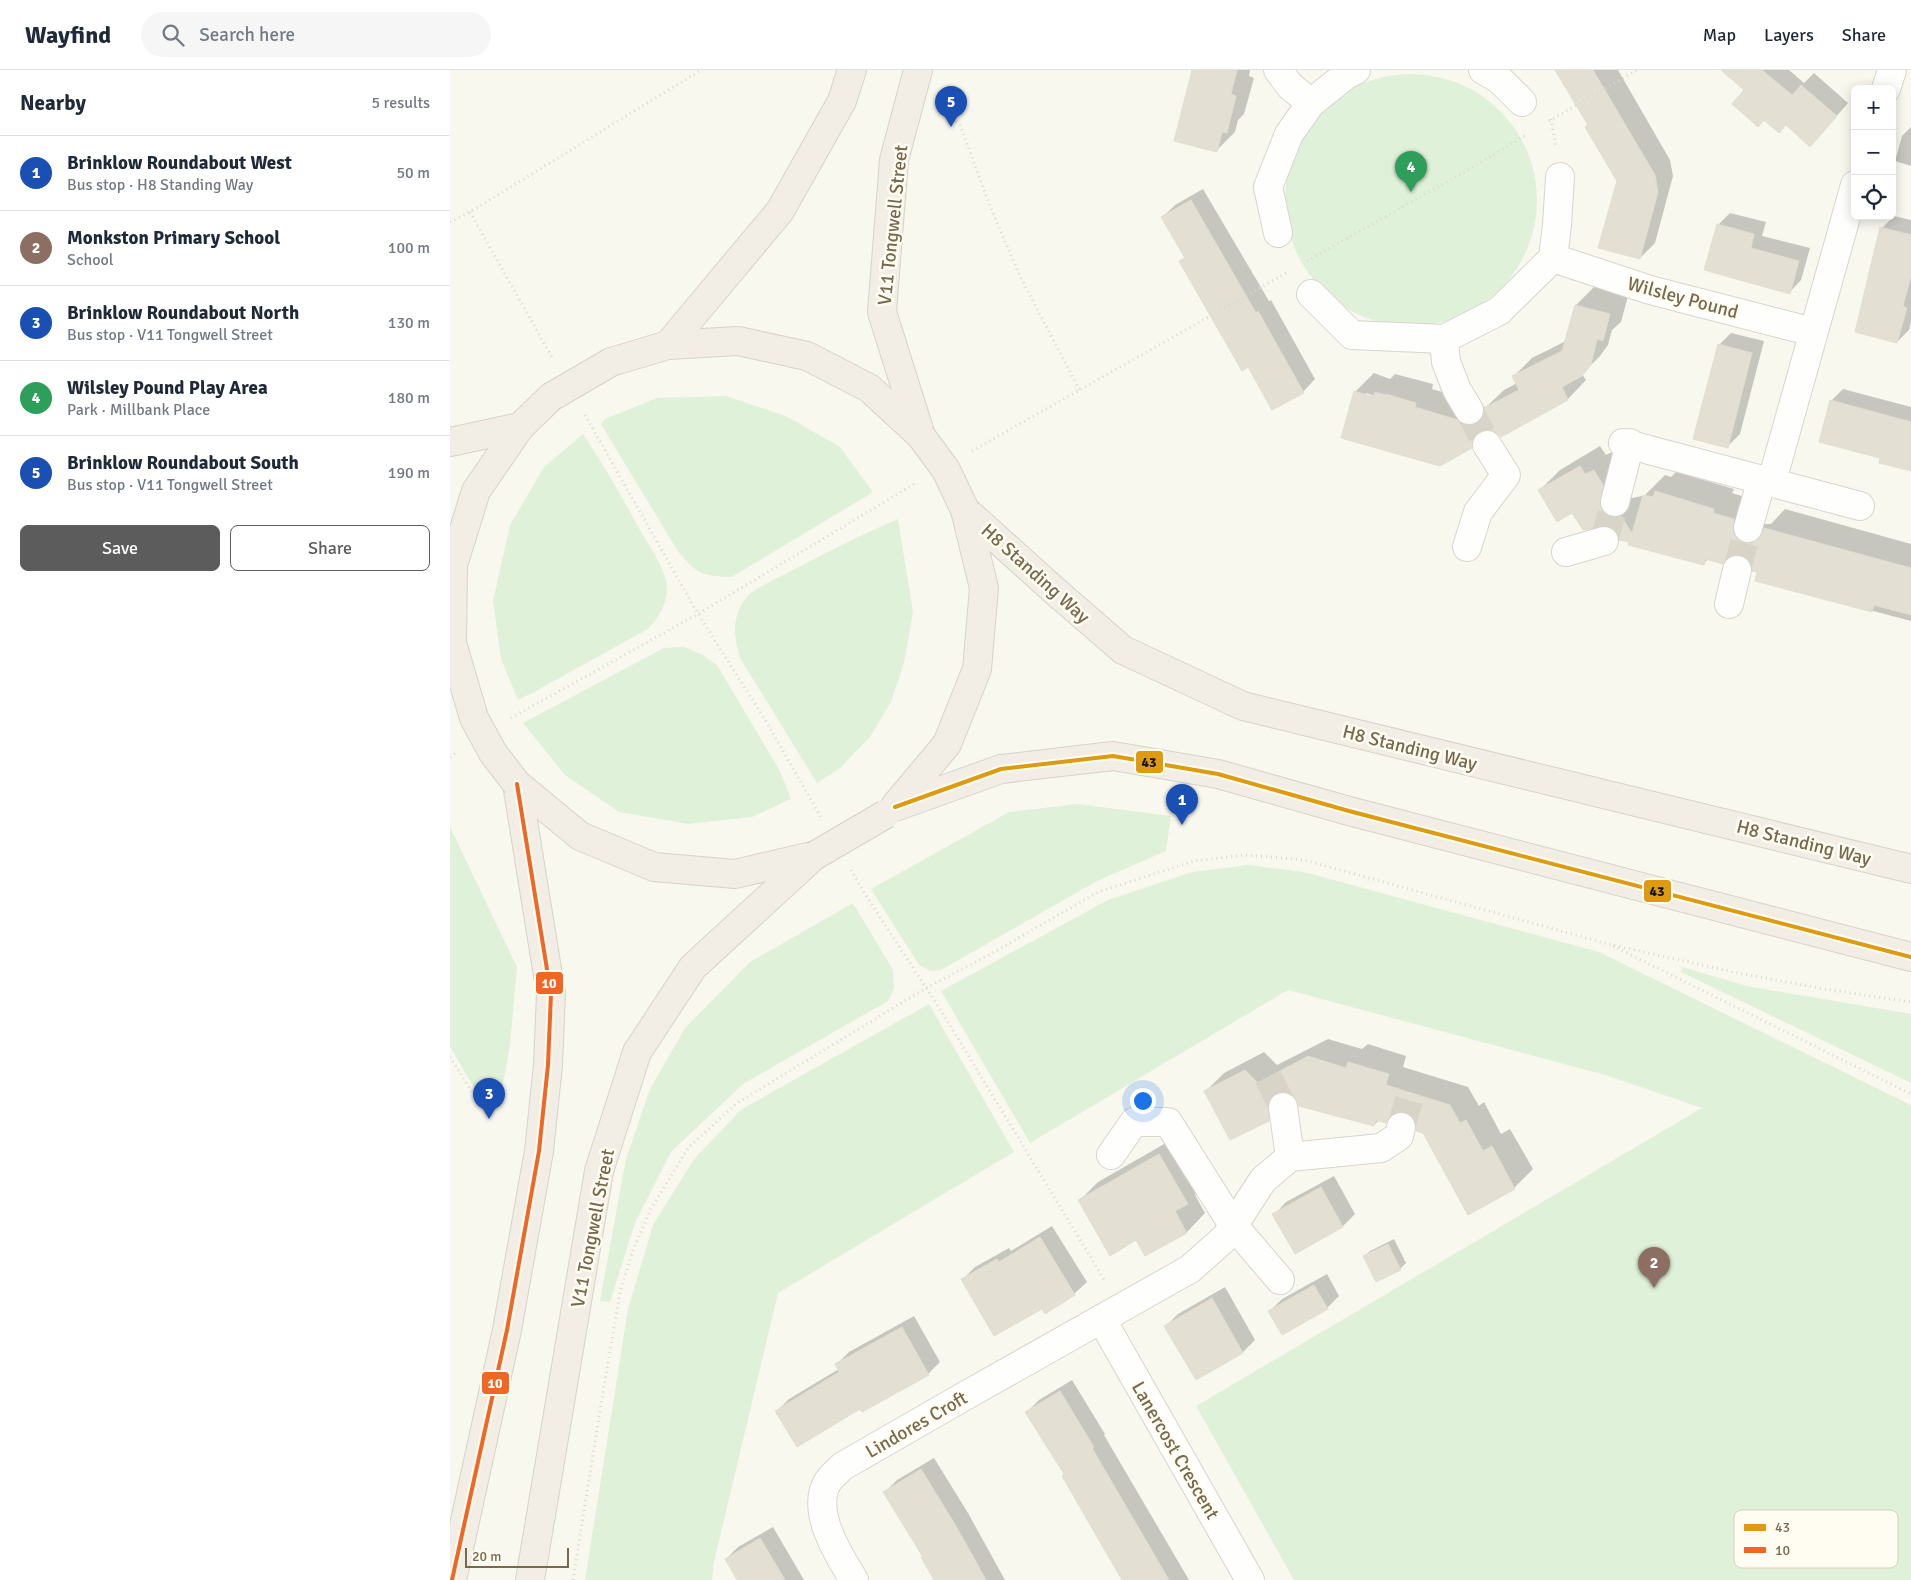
<!DOCTYPE html>
<meta charset="utf-8">
<style>
:root{--surface:#fff;--page:#f6f6f7;--text:#1f2937;--muted:#747a83;--line:#e0e1e3;--accent:#5b5c5b}
body{margin:0;font-family:Signika,sans-serif;background:var(--page);color:var(--text)}
.controls{position:absolute;right:15px;top:15px;display:grid;overflow:hidden;border-radius:8px;box-shadow:0 2px 12px #0003}
.controls button{width:45px;height:45px;display:grid;place-items:center;padding:0;border:0;border-bottom:1px solid var(--line);background:var(--surface);color:var(--text);font:25px sans-serif}
.scale{position:absolute;left:15px;bottom:12px;width:104px;box-sizing:border-box;padding-left:5px;border:2px solid #78694e;border-top:0;font-size:14px;line-height:18px;white-space:nowrap;color:#78694e;-webkit-text-stroke:4px #fffdf2;paint-order:stroke}
.you{position:absolute;left:692px;top:1030px;width:18px;height:18px;margin:-12px;border:4px solid #fff;border-radius:50%;background:#1a73e8;box-shadow:0 0 0 8px #1a73e833}
.badge{display:grid;place-items:center;width:32px;height:32px;border-radius:50%;background:var(--accent);color:#fff;font-size:16px;font-weight:700}
.pin{position:absolute;translate:-50% -41px;filter:drop-shadow(0 1px 2px #0008)}
.pin::after{content:'';position:absolute;top:26px;width:18px;height:15px;background:inherit;clip-path:polygon(0 0,100% 0,50% 100%)}
.list{margin:0;padding:0;list-style:none}
h2{display:flex;justify-content:space-between;align-items:center;height:65px;margin:0;padding:0 20px;font-size:21px}
h2 small{font-size:16px;font-weight:400;color:var(--muted)}
.list li{display:grid;grid-template-columns:32px 1fr auto;gap:15px;align-items:center;box-sizing:border-box;height:75px;padding:0 20px;border-top:1px solid var(--line)}
.list b{display:block;font-size:19px;white-space:nowrap}
.list p{margin:0;font-size:16px;white-space:nowrap;color:var(--muted)}
.list em{font-size:16px;font-style:normal;color:var(--muted)}
.actions{display:flex;gap:10px;padding:15px 20px}
.actions a{flex:1;padding:11px 0;border:1px solid var(--accent);border-radius:8px;text-align:center;font-size:18px;color:var(--accent)}
.actions .main{background:var(--accent);color:#fff}
.icon{flex:none;width:28px;height:28px;fill:none;stroke:currentColor;stroke-width:2;stroke-linecap:round;stroke-linejoin:round}
.map{position:relative;flex:none;width:1461px;height:1510px;overflow:hidden}
header{display:flex;align-items:center;gap:30px;box-sizing:border-box;height:70px;padding:0 25px;background:var(--surface);border-bottom:1px solid var(--line)}
header strong{font-size:24px}
nav{display:flex;gap:28px;margin-inline-start:auto;font-size:18px}
.search{width:350px;height:45px;background:var(--page);display:flex;align-items:center;gap:12px;box-sizing:border-box;padding:0 18px;border-radius:28px;color:var(--muted);font-size:19px}
main{display:flex}
aside{flex:1;background:var(--surface)}
.map>svg:first-child{display:block}
.green{fill:#e0f1da}
.shadow{fill:#0003;fill-rule:evenodd}
.building{fill:#e3e0d3;stroke:#e1ded1}
.lines{fill:none;stroke-linecap:round;stroke-linejoin:round}
.minor-tunnel{stroke:#d8d4c7;stroke-width:28;stroke-dasharray:28 14;stroke-linecap:butt}
.minor-casing{stroke:#d8d5cd;stroke-width:30}
.highway-casing{stroke:#d7d3c8;stroke-width:30}
.path{stroke:#dad8d0;stroke-width:3;stroke-dasharray:1 4;stroke-linecap:butt}
.minor{stroke:#fefefd;stroke-width:28}
.highway{stroke:#f2eee6;stroke-width:28}
.highway-bridge-casing{stroke:#d7d3c8;stroke-width:30;stroke-linecap:butt}
.highway-bridge{stroke:#f2eee6;stroke-width:28}
.bus-1-casing{stroke:#fffdf2;stroke-width:8}
.bus-2-casing{stroke:#fffdf2;stroke-width:8}
.bus-1{stroke:#de9a10;stroke-width:4}
.bus-2{stroke:#f26522;stroke-width:4}
.labels{text-anchor:middle;stroke-width:5;stroke-linejoin:round;paint-order:stroke}
.street-label{font-size:19px;fill:#78694e;stroke:#fffdf2}
.key{fill:#fffdf2;stroke:#d6d1c1;stroke-width:1}
.key-label{font-size:14px;fill:#78694e}
.line-badge{stroke:#fffdf2;stroke-width:2}
.badge-label{font-size:14px;text-anchor:middle;font-weight:bold;fill:#fff}
.pale-badge-label{font-size:14px;text-anchor:middle;font-weight:bold;fill:#111}
</style>
<header>
<strong>Wayfind</strong>
<div class="search"><svg class="icon" aria-label="search" viewBox="0 0 24 24"><circle cx="10" cy="10" r="6"/><path d="M15 15l6 6"/></svg>Search here</div>
<nav><a>Map</a><a>Layers</a><a>Share</a></nav>
</header>
<main>
<aside>
<h2>Nearby<small>5 results</small></h2>
<ul class="list">
<li><span class="badge" style="background:#1a4fb4">1</span><div><b>Brinklow Roundabout West</b><p>Bus stop · H8 Standing Way</p></div><em>50 m</em></li>
<li><span class="badge" style="background:#8d6e63">2</span><div><b>Monkston Primary School</b><p>School</p></div><em>100 m</em></li>
<li><span class="badge" style="background:#1a4fb4">3</span><div><b>Brinklow Roundabout North</b><p>Bus stop · V11 Tongwell Street</p></div><em>130 m</em></li>
<li><span class="badge" style="background:#2e9e5b">4</span><div><b>Wilsley Pound Play Area</b><p>Park · Millbank Place</p></div><em>180 m</em></li>
<li><span class="badge" style="background:#1a4fb4">5</span><div><b>Brinklow Roundabout South</b><p>Bus stop · V11 Tongwell Street</p></div><em>190 m</em></li>
</ul>
<div class="actions"><a class="main">Save</a><a>Share</a></div>
</aside>
<div class="map">
<svg width="1461" height="1510" viewBox="0 0 1461 1510">
<rect width="100%" height="100%" fill="#f8f8ef"/>
<g class="green">
<circle cx="961" cy="130" r="126"/>
<path d="M276 326 336 346 390 377 423 422 282 507C252 506 246 504 227 480L151 354 155 349 207 328Z"/>
<path d="M133 364C154 395 172 427 190 460 199 476 212 493 216 511 220 529 210 547 198 559L84 622 68 630 51 589 43 531 60 455 94 397Z"/>
<path d="M448 449 463 542 454 593 441 632 420 667 390 698 367 713 290 588C284 566 281 550 295 529 302 519 326 509 337 503 374 484 410 465 448 449Z"/>
<polygon points="234,577 253,585 267,595 330,701 341,729 302,747 238,754 169,742 115,705 73,653 214,578"/>
<polygon points="627,734 721,746 716,781 647,811 491,900 481,901 469,895 421,819 559,742"/>
<polygon points="0,757 67,897 60,975 49,1036 32,1031 0,977"/>
<polygon points="799,795 854,802 1149,882 1461,1035 1461,1510 844,1510 746,1336 1252,1038 1155,1005 838,920 580,1073 491,921 658,830 742,802"/>
<polygon points="403,833 443,900 444,919 438,931 293,1014 221,1082 185,1153 160,1232 150,1231 176,1089 200,1019 235,958 300,892"/>
<polygon points="1232,897 1297,916 1461,944 1461,1013 1231,902"/>
<polygon points="479,934 564,1082 328,1223 264,1492 262,1510 135,1510 178,1239 203,1155 244,1089 292,1039"/>
</g>
<g class="shadow">
<polygon points="744,0 800,0 799,6 804,8 794,44 788,50 785,62 767,80"/>
<polygon points="1106,0 1168,0 1220,90 1223,106 1205,173 1190,188 1168,111 1139,55"/>
<polygon points="1279,0 1339,0 1354,13 1364,3 1398,33 1372,63 1296,20"/>
<polygon points="1461,57 1461,96 1445,91 1452,66"/>
<polygon points="753,119 819,231 821,230 865,309 853,322 799,295 731,191 736,186 713,147 725,135"/>
<polygon points="1280,143 1316,152 1312,166 1360,178 1351,210 1339,223 1268,155"/>
<polygon points="1444,146 1461,150 1461,252 1459,260 1447,272 1432,158"/>
<path d="M1144 217 1178 226 1171 252 1162 260 1158 275 1150 286 1132 304 1136 310 1118 329 1051 366 1044 360 1040 359 1021 377 905 322 924 303 940 309 945 304 983 314 982 319 1026 332 1030 336 1036 337 1054 320 1067 313 1064 306 1082 288 1116 271 1126 235ZM916 323 930 328 929 330 916 326Z"/>
<polygon points="1281,263 1314,271 1290,364 1278,376 1269,275"/>
<polygon points="1393,319 1461,337 1461,400 1432,387 1381,331"/>
<polygon points="1150,376 1156,385 1164,381 1174,423 1182,428 1192,426 1193,429 1195,425 1215,405 1221,407 1226,402 1284,419 1282,423 1304,430 1307,449 1315,454 1321,454 1335,439 1461,474 1461,551 1306,510 1309,501 1299,488 1291,484 1280,485 1273,492 1259,489 1254,493 1180,471 1166,459 1123,441 1090,420 1110,400"/>
<polygon points="878,969 912,979 918,974 956,986 953,997 1018,1017 1029,1036 1034,1032 1051,1064 1060,1059 1083,1099 1064,1118 1018,1143 963,1045 955,1041 946,1041 936,1052 929,1050 924,1055 835,1021 837,1031 818,1050 756,1021 774,1003 814,982 827,995"/>
<polygon points="728,1066 755,1114 745,1125 755,1143 737,1162 696,1184 686,1169 630,1130 648,1112"/>
<polygon points="884,1106 905,1144 893,1156 845,1182 824,1145 836,1132"/>
<polygon points="602,1156 637,1212 624,1224 592,1237 513,1209 525,1197 559,1178 561,1181"/>
<polygon points="944,1169 956,1193 951,1198 927,1211 914,1187 920,1181"/>
<polygon points="877,1204 889,1226 877,1238 820,1241 832,1229"/>
<polygon points="775,1217 805,1270 793,1282 746,1309 716,1256 728,1244"/>
<polygon points="464,1246 490,1292 478,1304 410,1337 327,1341 339,1329 389,1299 387,1294 399,1282"/>
<polygon points="622,1310 655,1364 654,1365 739,1510 674,1510 615,1404 577,1342 589,1330"/>
<polygon points="484,1388 518,1443 555,1510 485,1510 474,1486 435,1422 447,1410"/>
<polygon points="323,1457 354,1510 288,1510 276,1489 288,1477"/>
</g>
<g class="building">
<polygon points="742,0 787,0 781,24 786,26 777,63 772,62 767,82 724,71"/>
<polygon points="1105,0 1143,0 1205,105 1208,122 1190,189 1148,178 1167,111 1135,57 1138,55"/>
<polygon points="1271,0 1312,0 1342,25 1351,15 1387,46 1360,77 1336,55 1329,63 1314,50 1308,57 1282,34 1294,20"/>
<polygon points="741,130 806,243 808,241 854,323 822,340 798,297 792,301 729,191 735,188 711,147"/>
<polygon points="1267,154 1304,164 1301,178 1349,191 1340,224 1254,200"/>
<polygon points="1430,157 1461,165 1461,206 1453,236 1457,238 1447,273 1405,262"/>
<polygon points="1125,235 1160,244 1153,271 1147,269 1141,295 1132,306 1112,317 1118,330 1051,367 1044,361 1036,359 1029,362 1023,368 1022,378 990,396 891,368 904,321 924,327 925,322 936,325 936,324 966,333 965,337 1008,350 1012,354 1020,356 1027,354 1033,347 1034,338 1069,320 1062,306 1112,281"/>
<polygon points="1268,274 1302,283 1278,378 1243,369"/>
<polygon points="1380,330 1461,352 1461,401 1429,393 1430,388 1369,372"/>
<polygon points="1130,396 1135,404 1144,400 1153,415 1150,436 1154,443 1162,447 1171,446 1182,463 1193,425 1203,427 1205,421 1264,439 1263,443 1284,449 1283,462 1287,469 1293,473 1301,473 1308,470 1314,458 1461,498 1461,545 1424,535 1422,542 1305,511 1307,502 1302,501 1302,495 1298,489 1291,485 1282,485 1276,489 1273,494 1256,489 1254,495 1178,475 1179,472 1169,470 1165,460 1158,456 1133,460 1122,443 1107,452 1088,420"/>
<polygon points="858,986 896,998 898,992 939,1004 936,1015 1000,1035 1010,1053 1016,1050 1033,1081 1042,1076 1065,1119 1018,1145 973,1063 966,1061 966,1052 961,1045 954,1042 946,1042 939,1047 936,1053 926,1050 924,1056 849,1036 845,1027 838,1022 830,1022 823,1025 818,1032 819,1051 780,1070 754,1021 795,1000 808,1013"/>
<polygon points="709,1084 738,1134 725,1141 737,1163 695,1186 686,1170 660,1186 628,1130"/>
<polygon points="871,1117 893,1157 845,1184 822,1144"/>
<polygon points="590,1167 625,1225 595,1244 592,1239 544,1266 511,1209 547,1189 549,1192"/>
<polygon points="938,1174 951,1200 926,1212 913,1186"/>
<polygon points="864,1215 878,1239 832,1265 818,1241"/>
<polygon points="762,1228 793,1283 746,1310 714,1256"/>
<polygon points="452,1257 479,1305 412,1342 410,1339 347,1377 325,1341 389,1302 385,1294"/>
<polygon points="610,1321 644,1377 642,1378 719,1510 672,1510 612,1406 614,1404 575,1342"/>
<polygon points="471,1399 506,1456 536,1510 484,1510 471,1487 473,1487 433,1422"/>
<polygon points="310,1468 335,1510 287,1510 275,1489"/>
</g>
<g class="lines">
<g class="minor-tunnel">
<polyline points="1019,340 1037,375"/>
<polyline points="1154,471 1165,432"/>
<polyline points="1287,500 1298,458"/>
<polyline points="818,1007 833,1037"/>
<polyline points="951,1057 961,1023"/>
</g>
<defs>
<g id="minor">
<polyline points="828,0 840,16 861,33"/>
<polyline points="1033,0 1049,9 1072,32"/>
<polyline points="1436,19 1442,0"/>
<polyline points="828,163 818,117 839,64 861,33 896,5 906,0"/>
<polyline points="1103,188 1107,155 1110,107"/>
<polyline points="861,224 902,265 994,269 1049,241 1103,188 1200,220 1363,262"/>
<polyline points="994,269 996,292 1007,320 1019,340"/>
<polyline points="1173,373 1410,436"/>
<polyline points="1322,411 1405,115"/>
<polyline points="1165,432 1180,373"/>
<polyline points="1298,458 1312,409"/>
<polyline points="1017,477 1028,442 1056,405 1037,375"/>
<polyline points="1116,482 1154,471"/>
<polyline points="1279,534 1287,500"/>
<polyline points="833,1037 840,1087"/>
<polyline points="661,1085 684,1052 718,1052 783,1155 830,1210"/>
<polyline points="652,1250 800,1510"/>
<path d="M404 1510C389 1486 361 1442 377 1413 380 1407 388 1401 393 1396L520 1323 740 1199 776 1167 813 1110 840 1087 931 1078 949 1066 951 1057"/>
</g>
<g id="highway">
<polyline points="468,0 444,90 432,242 471,366"/>
<polyline points="218,275 330,141 392,31 402,0"/>
<polyline points="161,292 218,275 288,271 357,286 419,318 470,365"/>
<polyline points="0,372 70,357"/>
<polyline points="515,440 606,522 673,580 793,636 1461,799"/>
<polyline points="24,648 2,573 3,495 26,421 70,357 101,327"/>
<polyline points="67,714 130,766 204,797 285,804 362,786"/>
<polyline points="445,736 497,674 527,599 534,518 515,440"/>
<polyline points="445,737 551,699 663,686 768,704 899,741 1461,887"/>
<polyline points="2,1510 57,1260 89,1081 98,995 101,924 67,714"/>
<polyline points="80,1510 149,1101 187,982 243,897 364,786"/>
</g>
</defs>
<use href="#minor" class="minor-casing"/>
<use href="#highway" class="highway-casing"/>
<g class="path">
<polyline points="510,19 502,47 510,55 540,136 570,206 630,321"/>
<polyline points="1101,49 1106,77"/>
<polyline points="1099,51 1187,0"/>
<polyline points="20,142 103,289"/>
<polyline points="0,152 20,142 251,0"/>
<polyline points="857,191 1025,96 1076,65"/>
<polyline points="135,345 248,544 314,648 371,747"/>
<polyline points="522,381 836,203"/>
<polyline points="61,648 248,544 466,413"/>
<polyline points="0,687 7,682"/>
<polyline points="401,800 417,827 495,947 655,1211"/>
<polyline points="1163,876 1461,1024"/>
<polyline points="0,987 28,1032 42,1049"/>
<polyline points="123,1510 151,1334 170,1222 183,1180 201,1139 238,1078 287,1033 476,918 539,885 648,822 744,791 796,785 854,790 1158,874 1283,902 1374,919 1461,932"/>
</g>
<use href="#minor" class="minor"/>
<use href="#highway" class="highway"/>
<defs>
<g id="highway-bridge">
<polyline points="101,327 161,292"/>
<polyline points="471,366 496,400 515,440"/>
<polyline points="24,648 43,683 67,714"/>
<polyline points="364,786 436,744"/>
</g>
</defs>
<use href="#highway-bridge" class="highway-bridge-casing"/>
<use href="#highway-bridge" class="highway-bridge"/>
<defs>
<polyline id="bus-1" points="445,737 551,699 663,686 768,704 899,741 1461,887"/>
<polyline id="bus-2" points="2,1510 57,1260 89,1081 98,995 101,924 67,714"/>
</defs>
<use href="#bus-1" class="bus-1-casing"/>
<use href="#bus-2" class="bus-2-casing"/>
<use href="#bus-1" class="bus-1"/>
<use href="#bus-2" class="bus-2"/>
</g>
<g class="labels">
<g class="street-label">
<text transform="translate(442 155) rotate(-84)" y="7">V11 Tongwell Street</text>
<text transform="translate(1233 227) rotate(15)" y="7">Wilsley Pound</text>
<text transform="translate(586 503) rotate(42)" y="7">H8 Standing Way</text>
<text transform="translate(960 677) rotate(14)" y="7">H8 Standing Way</text>
<text transform="translate(1354 772) rotate(14)" y="7">H8 Standing Way</text>
<text transform="translate(142 1158) rotate(-79)" y="7">V11 Tongwell Street</text>
<text transform="translate(466 1354) rotate(-30)" y="7">Lindores Croft</text>
<text transform="translate(726 1380) rotate(60)" y="7">Lanercost Crescent</text>
</g>
</g>
<rect x="1284" y="1440" width="164" height="58" rx="8" class="key"/>
<rect x="1294" y="1454" width="22" height="7" fill="#de9a10"/>
<rect x="1294" y="1477" width="22" height="6" fill="#f26522"/>
<g class="key-label">
<text x="1325" y="1462">43</text>
<text x="1325" y="1485">10</text>
</g>
<g class="line-badge">
<rect x="685" y="680" width="29" height="24" rx="5" fill="#de9a10"/>
<rect x="1193" y="809" width="29" height="24" rx="5" fill="#de9a10"/>
<rect x="85" y="901" width="29" height="24" rx="5" fill="#f26522"/>
<rect x="31" y="1301" width="29" height="24" rx="5" fill="#f26522"/>
</g>
<g class="badge-label">
<text x="99" y="918">10</text>
<text x="45" y="1318">10</text>
</g>
<g class="pale-badge-label">
<text x="699" y="697">43</text>
<text x="1207" y="826">43</text>
</g>
</svg>
<div class="controls">
<button>+</button>
<button>−</button>
<button><svg class="icon" aria-label="locate" viewBox="0 0 24 24"><circle cx="12" cy="12" r="6"/><path d="M12 2v4M12 18v4M2 12h4M18 12h4"/></svg></button>
</div>
<div class="scale">20 m</div>
<div class="you"></div>
<div class="pin badge" style="left:732px;top:755px;background:#1a4fb4">1</div>
<div class="pin badge" style="left:1204px;top:1218px;background:#8d6e63">2</div>
<div class="pin badge" style="left:39px;top:1049px;background:#1a4fb4">3</div>
<div class="pin badge" style="left:961px;top:122px;background:#2e9e5b">4</div>
<div class="pin badge" style="left:501px;top:57px;background:#1a4fb4">5</div>
</div>
</main>
